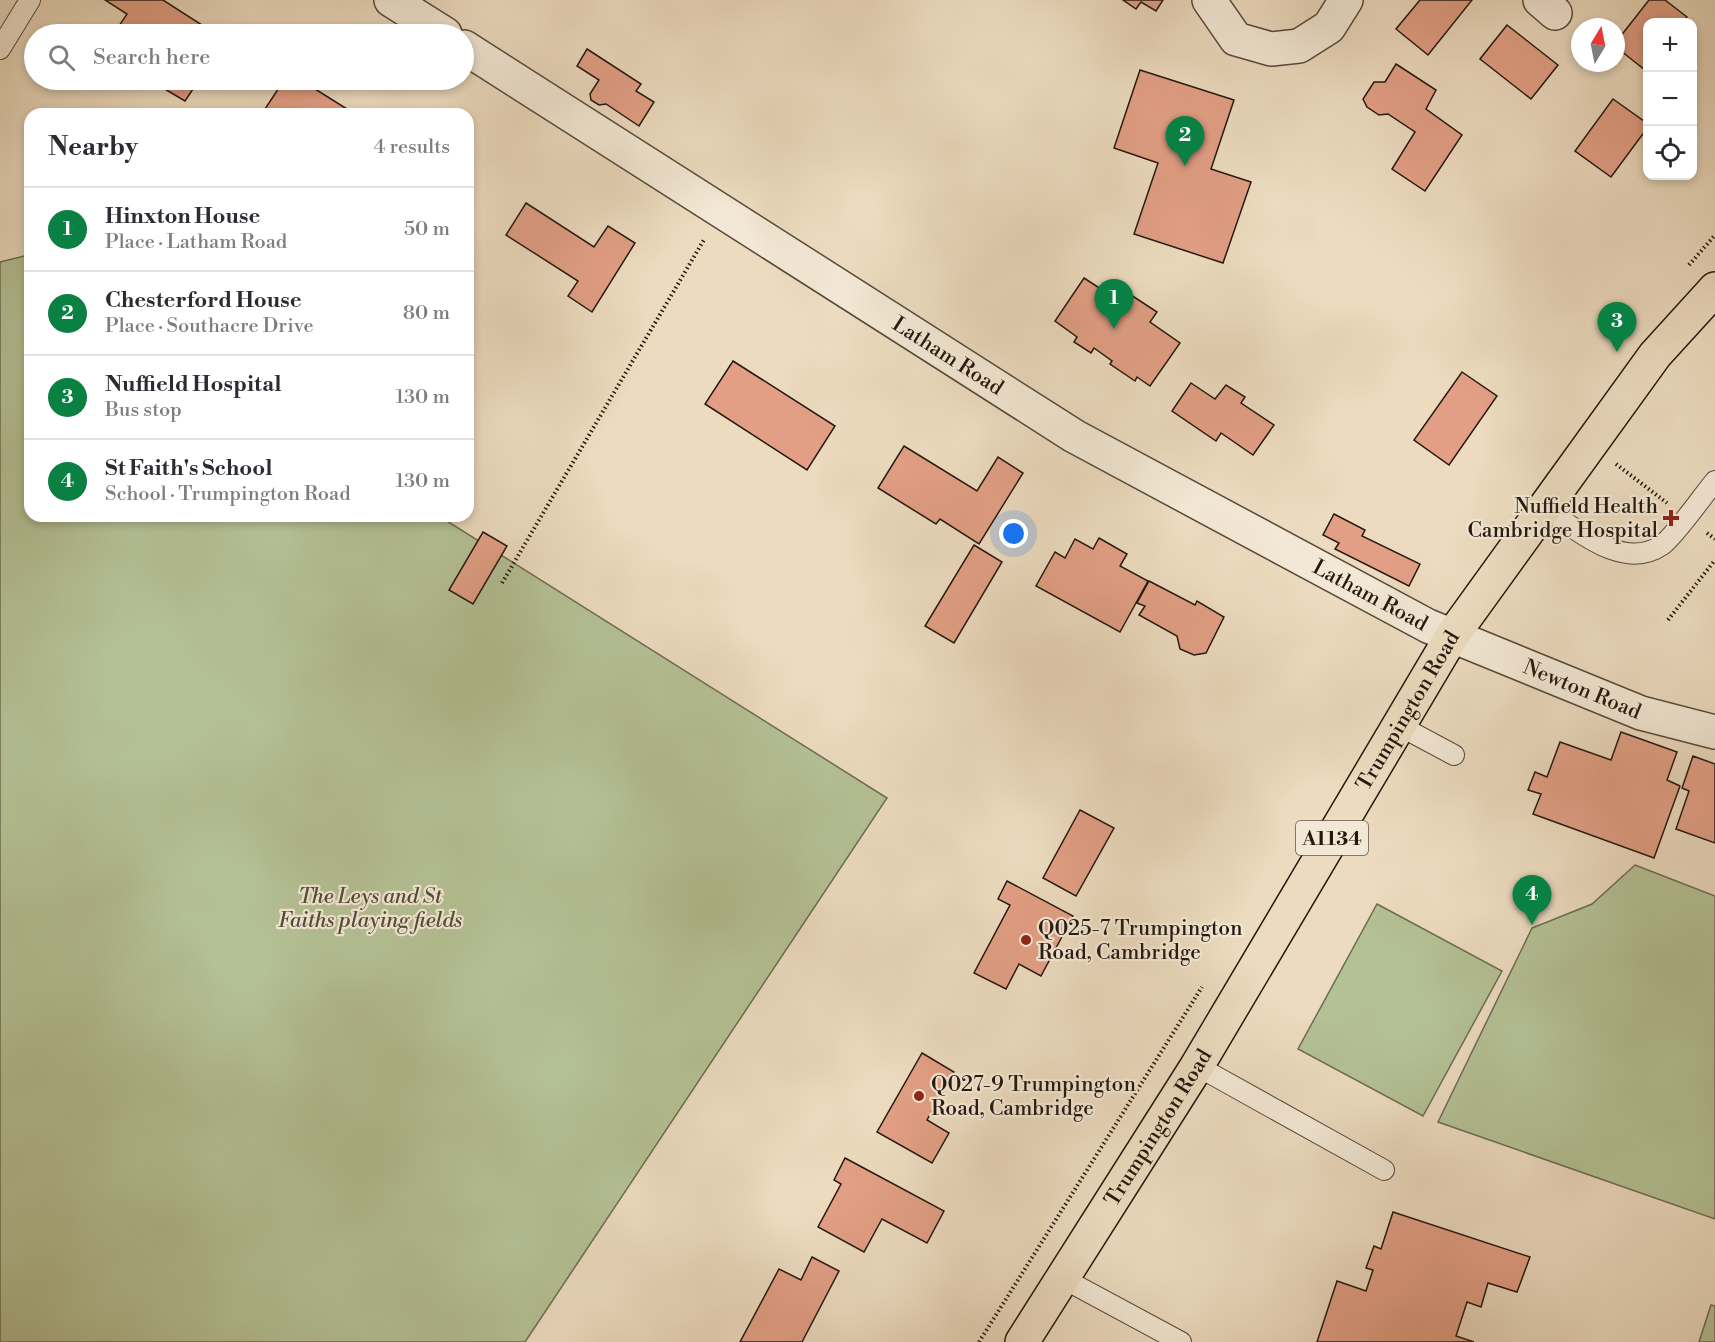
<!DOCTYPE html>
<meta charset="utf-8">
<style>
:root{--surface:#fff;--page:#f2f2f3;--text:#2b2b33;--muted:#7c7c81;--line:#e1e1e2;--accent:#0b8043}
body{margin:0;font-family:"Libre Bodoni",serif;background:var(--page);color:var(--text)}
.controls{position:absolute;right:18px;top:18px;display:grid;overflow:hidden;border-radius:12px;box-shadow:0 3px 9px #0003}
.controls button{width:54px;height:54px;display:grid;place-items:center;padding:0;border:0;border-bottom:2px solid var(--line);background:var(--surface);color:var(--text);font:30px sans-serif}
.compass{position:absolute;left:1571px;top:18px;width:54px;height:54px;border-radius:50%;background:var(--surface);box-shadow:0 3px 9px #0003;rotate:10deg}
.you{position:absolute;left:1014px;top:534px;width:21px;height:21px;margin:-15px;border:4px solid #fff;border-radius:50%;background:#1a73e8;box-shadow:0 0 0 9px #1a73e833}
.badge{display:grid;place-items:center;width:39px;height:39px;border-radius:50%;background:var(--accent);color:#fff;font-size:20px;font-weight:700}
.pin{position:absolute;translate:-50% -50px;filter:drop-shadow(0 2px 3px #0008)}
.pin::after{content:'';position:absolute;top:32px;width:21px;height:18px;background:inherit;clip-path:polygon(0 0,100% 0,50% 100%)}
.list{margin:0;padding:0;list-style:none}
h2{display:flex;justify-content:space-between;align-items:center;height:78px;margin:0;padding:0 24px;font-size:26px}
h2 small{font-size:20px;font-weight:400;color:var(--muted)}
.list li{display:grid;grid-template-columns:39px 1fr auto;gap:18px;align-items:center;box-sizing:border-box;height:84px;padding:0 24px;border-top:2px solid var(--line)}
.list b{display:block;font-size:22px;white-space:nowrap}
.list p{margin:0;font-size:20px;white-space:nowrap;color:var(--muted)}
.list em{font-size:20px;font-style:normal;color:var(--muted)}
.icon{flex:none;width:33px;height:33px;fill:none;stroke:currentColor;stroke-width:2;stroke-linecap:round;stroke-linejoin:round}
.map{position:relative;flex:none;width:1715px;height:1342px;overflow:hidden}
.search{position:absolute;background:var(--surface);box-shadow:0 3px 9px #0003;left:24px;top:24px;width:450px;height:66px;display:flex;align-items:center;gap:15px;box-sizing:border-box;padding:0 21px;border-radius:33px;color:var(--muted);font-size:22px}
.panel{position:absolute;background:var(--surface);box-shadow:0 3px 9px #0003;left:24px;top:108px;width:450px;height:414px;border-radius:18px}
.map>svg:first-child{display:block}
.green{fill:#b4c195;stroke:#6c6c52;stroke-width:1.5}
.building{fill:#e29f85;stroke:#24180f;stroke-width:1.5}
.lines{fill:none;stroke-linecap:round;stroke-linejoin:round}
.service-casing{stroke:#56493b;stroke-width:22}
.minor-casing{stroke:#56493b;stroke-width:36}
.primary-casing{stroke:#24180f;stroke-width:36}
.path{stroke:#24180f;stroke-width:4;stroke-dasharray:1.5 3;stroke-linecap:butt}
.service{stroke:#f3e8d5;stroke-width:20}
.minor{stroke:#f3e8d5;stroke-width:33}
.primary{stroke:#ecdbbf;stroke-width:33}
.poi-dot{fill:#8f2418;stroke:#f3e8d5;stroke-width:2}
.labels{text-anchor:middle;stroke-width:4.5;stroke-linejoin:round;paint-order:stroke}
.shield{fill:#f3e8d5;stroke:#62564a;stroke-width:1.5}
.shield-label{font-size:20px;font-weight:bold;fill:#24180f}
.street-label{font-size:21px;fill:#24180f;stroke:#f3e8d5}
.poi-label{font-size:21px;fill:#24180f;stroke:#f3e8d5;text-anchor:start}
.park-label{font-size:21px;font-style:italic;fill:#4f4b37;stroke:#f3e8d5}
</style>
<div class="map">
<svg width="1715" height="1342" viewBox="0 0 1715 1342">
<rect width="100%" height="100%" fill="#ecdbbf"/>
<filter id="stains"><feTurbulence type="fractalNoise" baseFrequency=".00333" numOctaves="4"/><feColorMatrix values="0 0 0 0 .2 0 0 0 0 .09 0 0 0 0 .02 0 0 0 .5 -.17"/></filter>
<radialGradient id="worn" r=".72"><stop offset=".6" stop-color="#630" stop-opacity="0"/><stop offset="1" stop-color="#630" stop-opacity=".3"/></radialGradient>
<g class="green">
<polygon points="24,256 30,260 30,516 439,516 887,798 525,1342 0,1342 0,262"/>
<polygon points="1635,865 1715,896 1715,1219 1438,1122 1532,928 1592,904"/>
<polygon points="1377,904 1502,971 1423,1116 1298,1049"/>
<polygon points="1711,1305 1715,1306 1715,1342 1699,1342"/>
</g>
<g class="building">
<polygon points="105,0 163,0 216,34 133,34 119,26 127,14"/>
<polygon points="1123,0 1163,0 1156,11 1141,2 1136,9"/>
<polygon points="1420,0 1472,0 1428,55 1396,29"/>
<polygon points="1649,0 1665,0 1687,17 1682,22 1648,22 1645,70 1616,47 1616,42"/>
<polygon points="1507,25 1558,65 1531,99 1480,59"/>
<polygon points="587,49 641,84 636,91 654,102 639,126 606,104 599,105 591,100 590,94 599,80 577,66"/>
<polygon points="1396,64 1436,90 1426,109 1462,135 1425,191 1392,169 1415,132 1388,114 1379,115 1367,107 1363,99 1374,82 1385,82"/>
<polygon points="1140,70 1234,100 1211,169 1251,182 1223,263 1134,234 1158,163 1114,148"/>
<polygon points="169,80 199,80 185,101 163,88"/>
<polygon points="284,80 315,80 319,82 315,89 355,114 272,114 265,109"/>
<polygon points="1613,99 1648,124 1648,127 1611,177 1575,151"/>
<polygon points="526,203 594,247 608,226 635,243 592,312 568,296 578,281 506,235"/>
<polygon points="1084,278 1116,299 1122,289 1157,312 1150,322 1180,343 1150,386 1137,377 1135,381 1110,364 1112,361 1094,348 1091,353 1074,342 1077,337 1055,321"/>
<polygon points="733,361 835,426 807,470 705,404"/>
<polygon points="1462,372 1497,396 1449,465 1414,440"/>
<polygon points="1191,383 1215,399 1226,385 1245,397 1241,403 1274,425 1253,455 1221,433 1216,441 1172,411"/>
<polygon points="904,446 977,491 998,457 1023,473 979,544 940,519 936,524 878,488"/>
<polygon points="1334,514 1365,530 1362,536 1420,564 1409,586 1335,549 1339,543 1323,535"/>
<polygon points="483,532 507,546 473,604 449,590"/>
<polygon points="1099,538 1127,554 1120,566 1148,581 1120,632 1036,586 1055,552 1065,558 1075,539 1093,549"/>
<polygon points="974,545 1002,562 954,643 925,626"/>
<polygon points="1149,581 1195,605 1197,601 1224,617 1206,653 1194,655 1180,649 1177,636 1139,615 1145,606 1137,603"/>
<polygon points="1621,732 1677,752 1667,780 1680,786 1654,858 1533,814 1541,794 1528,790 1535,772 1547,777 1560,742 1611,760"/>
<polygon points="1693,756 1715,764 1715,843 1676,829 1689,791 1682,788"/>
<polygon points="1080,810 1114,828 1076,896 1043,878"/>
<polygon points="1007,881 1073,916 1041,976 1019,964 1006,989 974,973 1010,905 998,899"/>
<polygon points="922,1053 954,1072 927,1120 949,1133 932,1163 877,1132"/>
<polygon points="845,1158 944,1211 927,1243 882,1219 864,1252 818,1227 841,1184 834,1180"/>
<polygon points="1393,1212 1530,1257 1517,1292 1488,1283 1481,1307 1467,1302 1456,1336 1474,1342 1317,1342 1337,1281 1366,1291 1373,1270 1366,1268 1374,1246 1381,1249"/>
<polygon points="812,1257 839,1271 802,1342 740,1342 779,1269 801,1280"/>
</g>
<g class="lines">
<defs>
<g id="service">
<polyline points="0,49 30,0"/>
<path d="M1545 508C1576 529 1623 572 1662 545 1674 537 1704 494 1715 481"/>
<polyline points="1398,725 1454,755"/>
<polyline points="1197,1066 1384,1170"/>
<polyline points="1064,1279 1181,1342"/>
</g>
<g id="minor">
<polyline points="391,0 445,34"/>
<polyline points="1209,0 1236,39 1271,49 1299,46 1329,27 1346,0"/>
<polyline points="1540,0 1555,13"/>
<path id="s1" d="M464 47 1074 436 1428 626 1641 713 1715 732"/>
</g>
<g id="primary">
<path id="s2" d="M1022 1342 1197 1066 1452 636 1655 355 1715 289"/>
</g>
</defs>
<use href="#service" class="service-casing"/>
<use href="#minor" class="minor-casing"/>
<use href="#primary" class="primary-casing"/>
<g class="path">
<polyline points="1689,265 1715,235"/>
<polyline points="1616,464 1667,503"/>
<polyline points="1707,533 1715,539"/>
<polyline points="502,583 705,238"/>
<polyline points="1668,620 1715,560"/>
<polyline points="979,1342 1202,987"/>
</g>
<use href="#service" class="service"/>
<use href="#minor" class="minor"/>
<use href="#primary" class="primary"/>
</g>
<g class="poi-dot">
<path d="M1668 509h6v6h6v6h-6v6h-6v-6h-6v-6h6z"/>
<circle cx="1026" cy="940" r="6"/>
<circle cx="919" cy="1096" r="6"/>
</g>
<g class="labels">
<rect class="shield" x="1296" y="821" width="72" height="34" rx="4.5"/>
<g class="shield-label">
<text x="1332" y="845">A1134</text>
</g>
<g class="street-label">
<text dy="7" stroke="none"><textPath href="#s1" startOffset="574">Latham Road</textPath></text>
<text dy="7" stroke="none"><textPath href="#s1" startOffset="1060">Latham Road</textPath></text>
<text dy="7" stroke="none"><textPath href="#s1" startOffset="1292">Newton Road</textPath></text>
<text dy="7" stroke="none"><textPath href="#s2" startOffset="740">Trumpington Road</textPath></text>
<text dy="7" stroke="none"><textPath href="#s2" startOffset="254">Trumpington Road</textPath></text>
</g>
<g class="poi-label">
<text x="1658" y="513" text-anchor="end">Nuffield Health<tspan x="1658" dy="24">Cambridge Hospital</tspan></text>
<text x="1038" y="935">Q025-7 Trumpington<tspan x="1038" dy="24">Road, Cambridge</tspan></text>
<text x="931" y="1091">Q027-9 Trumpington<tspan x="931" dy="24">Road, Cambridge</tspan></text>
</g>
<g class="park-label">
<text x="370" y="903">The Leys and St<tspan x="370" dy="24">Faiths playing fields</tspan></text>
</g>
</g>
<rect width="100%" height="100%" filter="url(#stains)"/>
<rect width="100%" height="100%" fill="url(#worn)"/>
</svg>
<div class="controls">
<button>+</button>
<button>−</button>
<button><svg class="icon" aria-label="locate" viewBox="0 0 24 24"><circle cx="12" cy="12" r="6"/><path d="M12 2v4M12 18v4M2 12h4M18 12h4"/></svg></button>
</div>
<svg class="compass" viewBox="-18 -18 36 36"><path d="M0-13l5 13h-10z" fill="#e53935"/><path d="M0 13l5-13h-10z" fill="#7c7c81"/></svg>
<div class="you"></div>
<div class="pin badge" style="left:1114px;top:329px">1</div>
<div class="pin badge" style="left:1185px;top:166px">2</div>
<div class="pin badge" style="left:1617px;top:352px">3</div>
<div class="pin badge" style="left:1532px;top:925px">4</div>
<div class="search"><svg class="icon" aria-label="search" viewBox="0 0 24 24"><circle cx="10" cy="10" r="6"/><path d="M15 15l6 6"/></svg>Search here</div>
<section class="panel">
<h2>Nearby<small>4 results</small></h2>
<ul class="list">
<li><span class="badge">1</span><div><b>Hinxton House</b><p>Place · Latham Road</p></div><em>50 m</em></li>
<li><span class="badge">2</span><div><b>Chesterford House</b><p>Place · Southacre Drive</p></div><em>80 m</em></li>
<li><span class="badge">3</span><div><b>Nuffield Hospital</b><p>Bus stop</p></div><em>130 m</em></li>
<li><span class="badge">4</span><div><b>St Faith's School</b><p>School · Trumpington Road</p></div><em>130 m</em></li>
</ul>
</section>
</div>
